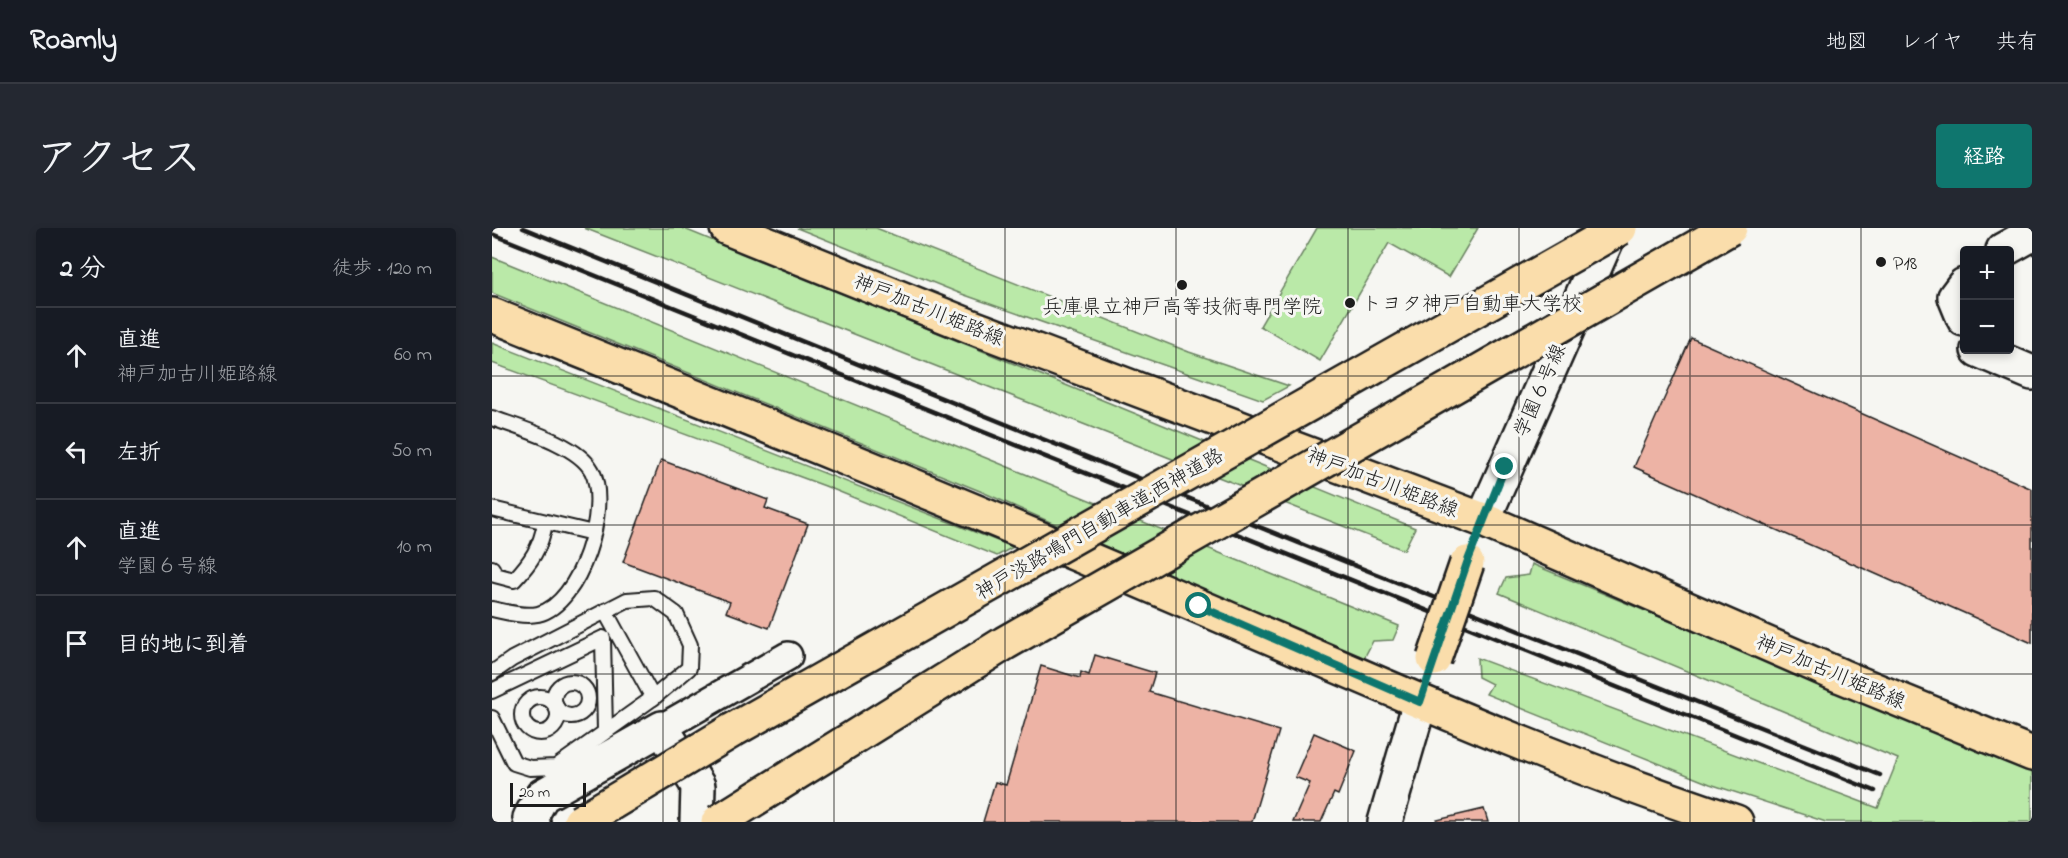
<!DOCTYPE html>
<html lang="ja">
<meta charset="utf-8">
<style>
:root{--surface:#171b24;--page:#242831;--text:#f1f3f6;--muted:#9ea1a6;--line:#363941;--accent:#0f766e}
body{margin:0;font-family:"Indie Flower","Klee One",sans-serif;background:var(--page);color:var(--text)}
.controls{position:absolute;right:18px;top:18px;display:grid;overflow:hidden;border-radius:6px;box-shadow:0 3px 9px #0003}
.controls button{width:54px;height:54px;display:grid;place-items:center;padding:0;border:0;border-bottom:2px solid var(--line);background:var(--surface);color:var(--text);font:30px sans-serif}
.scale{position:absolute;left:18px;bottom:15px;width:76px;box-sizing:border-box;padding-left:6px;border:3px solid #1c1c1c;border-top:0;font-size:16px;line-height:21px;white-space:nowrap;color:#1c1c1c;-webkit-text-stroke:4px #f6f6f2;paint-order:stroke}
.stop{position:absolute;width:18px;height:18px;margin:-14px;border:4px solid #0f766e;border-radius:50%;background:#fff}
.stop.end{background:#0f766e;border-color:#fff;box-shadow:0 2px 6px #0008}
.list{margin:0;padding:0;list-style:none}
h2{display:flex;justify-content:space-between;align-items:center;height:78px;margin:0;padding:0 24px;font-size:26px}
h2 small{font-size:20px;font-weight:400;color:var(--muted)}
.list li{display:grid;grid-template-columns:39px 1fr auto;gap:18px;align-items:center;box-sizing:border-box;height:96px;padding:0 24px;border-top:2px solid var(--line)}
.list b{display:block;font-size:22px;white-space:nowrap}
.list p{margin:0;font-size:20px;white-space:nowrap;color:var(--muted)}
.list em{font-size:20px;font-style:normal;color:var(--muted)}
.icon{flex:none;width:33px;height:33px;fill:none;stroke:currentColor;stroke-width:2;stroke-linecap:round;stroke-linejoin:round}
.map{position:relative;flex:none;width:1540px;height:594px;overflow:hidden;border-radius:6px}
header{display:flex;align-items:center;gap:36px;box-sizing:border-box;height:84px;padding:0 30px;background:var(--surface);border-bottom:2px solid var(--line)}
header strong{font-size:28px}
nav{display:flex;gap:33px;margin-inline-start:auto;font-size:21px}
.intro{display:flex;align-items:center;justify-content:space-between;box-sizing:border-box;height:144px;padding:0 36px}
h1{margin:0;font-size:42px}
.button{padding:15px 27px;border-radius:6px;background:var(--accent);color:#fff;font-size:21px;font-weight:700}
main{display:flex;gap:36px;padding:0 36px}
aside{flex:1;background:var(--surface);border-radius:6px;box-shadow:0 3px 9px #0003}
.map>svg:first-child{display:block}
.green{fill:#bae9a8;stroke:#6b8262;stroke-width:1.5}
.building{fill:#edb3a5;stroke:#1c1c1c;stroke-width:1.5}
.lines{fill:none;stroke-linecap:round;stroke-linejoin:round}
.service-casing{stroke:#1c1c1c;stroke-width:18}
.minor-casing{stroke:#1c1c1c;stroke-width:32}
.tertiary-casing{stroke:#1c1c1c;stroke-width:38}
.primary-casing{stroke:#1c1c1c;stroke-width:38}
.service{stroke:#f6f6f2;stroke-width:14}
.minor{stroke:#f6f6f2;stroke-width:27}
.tertiary{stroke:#f6f6f2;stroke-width:33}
.primary{stroke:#faddab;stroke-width:33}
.rail{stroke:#1c1c1c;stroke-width:4.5}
.primary-bridge-casing{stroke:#1c1c1c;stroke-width:38;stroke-linecap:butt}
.motorway-bridge-casing{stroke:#1c1c1c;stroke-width:38;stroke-linecap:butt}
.primary-bridge{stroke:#faddab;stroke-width:33}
.motorway-bridge{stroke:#faddab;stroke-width:33}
.route{stroke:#0f766e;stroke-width:8}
.grid{fill:none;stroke:#1c1c1c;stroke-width:1.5;stroke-opacity:0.55}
.poi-dot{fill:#1c1c1c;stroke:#f6f6f2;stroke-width:2}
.labels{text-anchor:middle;stroke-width:6;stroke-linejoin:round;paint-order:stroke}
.poi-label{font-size:20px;fill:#1c1c1c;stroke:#f6f6f2;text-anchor:start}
.street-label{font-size:20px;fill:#1c1c1c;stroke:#f6f6f2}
</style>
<header>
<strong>Roamly</strong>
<nav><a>地図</a><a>レイヤ</a><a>共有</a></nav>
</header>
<div class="intro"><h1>アクセス</h1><a class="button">経路</a></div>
<main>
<aside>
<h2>2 分<small>徒歩 · 120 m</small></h2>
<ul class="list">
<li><svg class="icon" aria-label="ahead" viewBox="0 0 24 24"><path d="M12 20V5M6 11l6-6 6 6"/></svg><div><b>直進</b><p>神戸加古川姫路線</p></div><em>60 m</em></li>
<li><svg class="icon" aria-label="left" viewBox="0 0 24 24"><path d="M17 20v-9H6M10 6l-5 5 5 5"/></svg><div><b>左折</b></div><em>50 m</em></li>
<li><svg class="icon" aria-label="ahead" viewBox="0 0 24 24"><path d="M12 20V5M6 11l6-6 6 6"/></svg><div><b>直進</b><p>学園６号線</p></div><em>10 m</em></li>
<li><svg class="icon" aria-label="arrive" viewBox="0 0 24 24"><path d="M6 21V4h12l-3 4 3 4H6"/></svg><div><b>目的地に到着</b></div></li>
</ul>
</aside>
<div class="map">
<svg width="1540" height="594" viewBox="0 0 1540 594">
<rect width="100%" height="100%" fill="#f6f6f2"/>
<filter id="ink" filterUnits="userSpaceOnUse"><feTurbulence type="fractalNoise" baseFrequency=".0167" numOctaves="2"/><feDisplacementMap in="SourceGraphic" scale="12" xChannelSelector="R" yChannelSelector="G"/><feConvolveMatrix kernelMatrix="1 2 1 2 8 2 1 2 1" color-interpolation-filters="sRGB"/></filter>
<g filter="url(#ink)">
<g class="green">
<polygon points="92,0 190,0 923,300 912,322"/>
<polygon points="305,0 384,0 697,124 797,158 771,172 467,65"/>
<polygon points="825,0 986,0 957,49 897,15 828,133 768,98"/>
<polygon points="0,29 907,398 901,412 881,413 871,432 488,263 0,65"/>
<polygon points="0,115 521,319 505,328 333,258 0,135"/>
<polygon points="1040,336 1540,543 1540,594 1334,594 1218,556 994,466 1000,456 986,449 985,430 1386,580 1406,531 1007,365 1014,350 1037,347"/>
</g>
<g class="building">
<polygon points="1199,110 1540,261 1540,415 1142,239"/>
<polygon points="169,232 276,272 273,280 316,296 277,400 234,384 238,374 131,334"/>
<polygon points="603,427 663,445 657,464 787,503 760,594 491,594 503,554 514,557 549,438 588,450 589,444 597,447"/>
<polygon points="822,505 864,523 846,567 842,565 829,594 801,594 818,555 803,549"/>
<polygon points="992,581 996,594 945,594 945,592"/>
</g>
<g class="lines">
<defs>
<g id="service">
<path d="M0 190C27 200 86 216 100 243 118 279 89 376 46 386 32 389 13 384 0 381"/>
<polyline points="0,281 101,305"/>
<path d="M0 340 3 347 22 352C39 334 49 319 53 295"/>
<polyline points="113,383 161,470"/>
<polyline points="0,445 20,431 135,372 162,370 184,386 198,417 197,440 161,470 64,539 38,540 22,535 0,490"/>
<circle cx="79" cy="471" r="17"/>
<polyline points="0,463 111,410 113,503"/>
<circle cx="48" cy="487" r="18"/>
</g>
<polyline id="minor" points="170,500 296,428"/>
<g id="tertiary">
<polyline points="1511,22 1540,6"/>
<polyline points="1472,57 1463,69 1472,91"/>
<polyline points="1486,122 1540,145"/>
<polyline points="991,292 1120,0"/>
<polyline points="41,594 38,590 50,568 170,500 206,558 205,594"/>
<polyline points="893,594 928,474"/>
</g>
<g id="primary">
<polyline points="235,0 478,98 991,292 1349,448 1540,526"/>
<path d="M0 87C221 176 443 265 662 359 855 441 1045 529 1244 594"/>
</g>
</defs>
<use href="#service" class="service-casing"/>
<use href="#minor" class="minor-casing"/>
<use href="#tertiary" class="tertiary-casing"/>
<use href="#primary" class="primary-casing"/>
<use href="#service" class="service"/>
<use href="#minor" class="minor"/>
<use href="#tertiary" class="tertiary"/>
<use href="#primary" class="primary"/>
<g class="rail">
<polyline points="31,0 824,322 1388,547"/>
<polyline points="0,6 1383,563"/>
</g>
<defs>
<polyline id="primary-bridge" points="942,431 975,335"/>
<g id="motorway-bridge">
<polyline points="88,594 241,502 1128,0"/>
<polyline points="226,594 513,415 1238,0"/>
</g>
</defs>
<use href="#primary-bridge" class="primary-bridge-casing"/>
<use href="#motorway-bridge" class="motorway-bridge-casing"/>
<use href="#primary-bridge" class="primary-bridge"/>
<use href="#motorway-bridge" class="motorway-bridge"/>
</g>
</g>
<g class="lines" filter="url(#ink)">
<polyline class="route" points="707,378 928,474 975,335 1013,239"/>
</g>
<path class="grid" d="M171 0V594M342 0V594M513 0V594M684 0V594M856 0V594M1027 0V594M1198 0V594M1369 0V594M0 148H1540M0 297H1540M0 446H1540"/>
<g class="poi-dot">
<circle cx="1389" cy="34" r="6"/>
<circle cx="690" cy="57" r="6"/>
<circle cx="858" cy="75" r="6"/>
</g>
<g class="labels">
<g class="poi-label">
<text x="1401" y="41">P18</text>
<text x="870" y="82">トヨタ神戸自動車大学校</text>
<text x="690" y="85" text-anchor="middle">兵庫県立神戸高等技術専門学院</text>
</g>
<g class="street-label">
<text transform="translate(437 81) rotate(22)" y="7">神戸加古川姫路線</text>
<text transform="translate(1047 162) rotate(-66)" y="7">学園６号線</text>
<text transform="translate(891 254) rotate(21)" y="7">神戸加古川姫路線</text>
<text transform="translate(607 295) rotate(-30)" y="7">神戸淡路鳴門自動車道;西神道路</text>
<text transform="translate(1339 443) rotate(23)" y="7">神戸加古川姫路線</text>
</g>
</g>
</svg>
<div class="controls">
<button>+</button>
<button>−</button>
</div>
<div class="scale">20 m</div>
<div class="stop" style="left:707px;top:378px"></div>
<div class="stop end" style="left:1013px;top:239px"></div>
</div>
</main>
